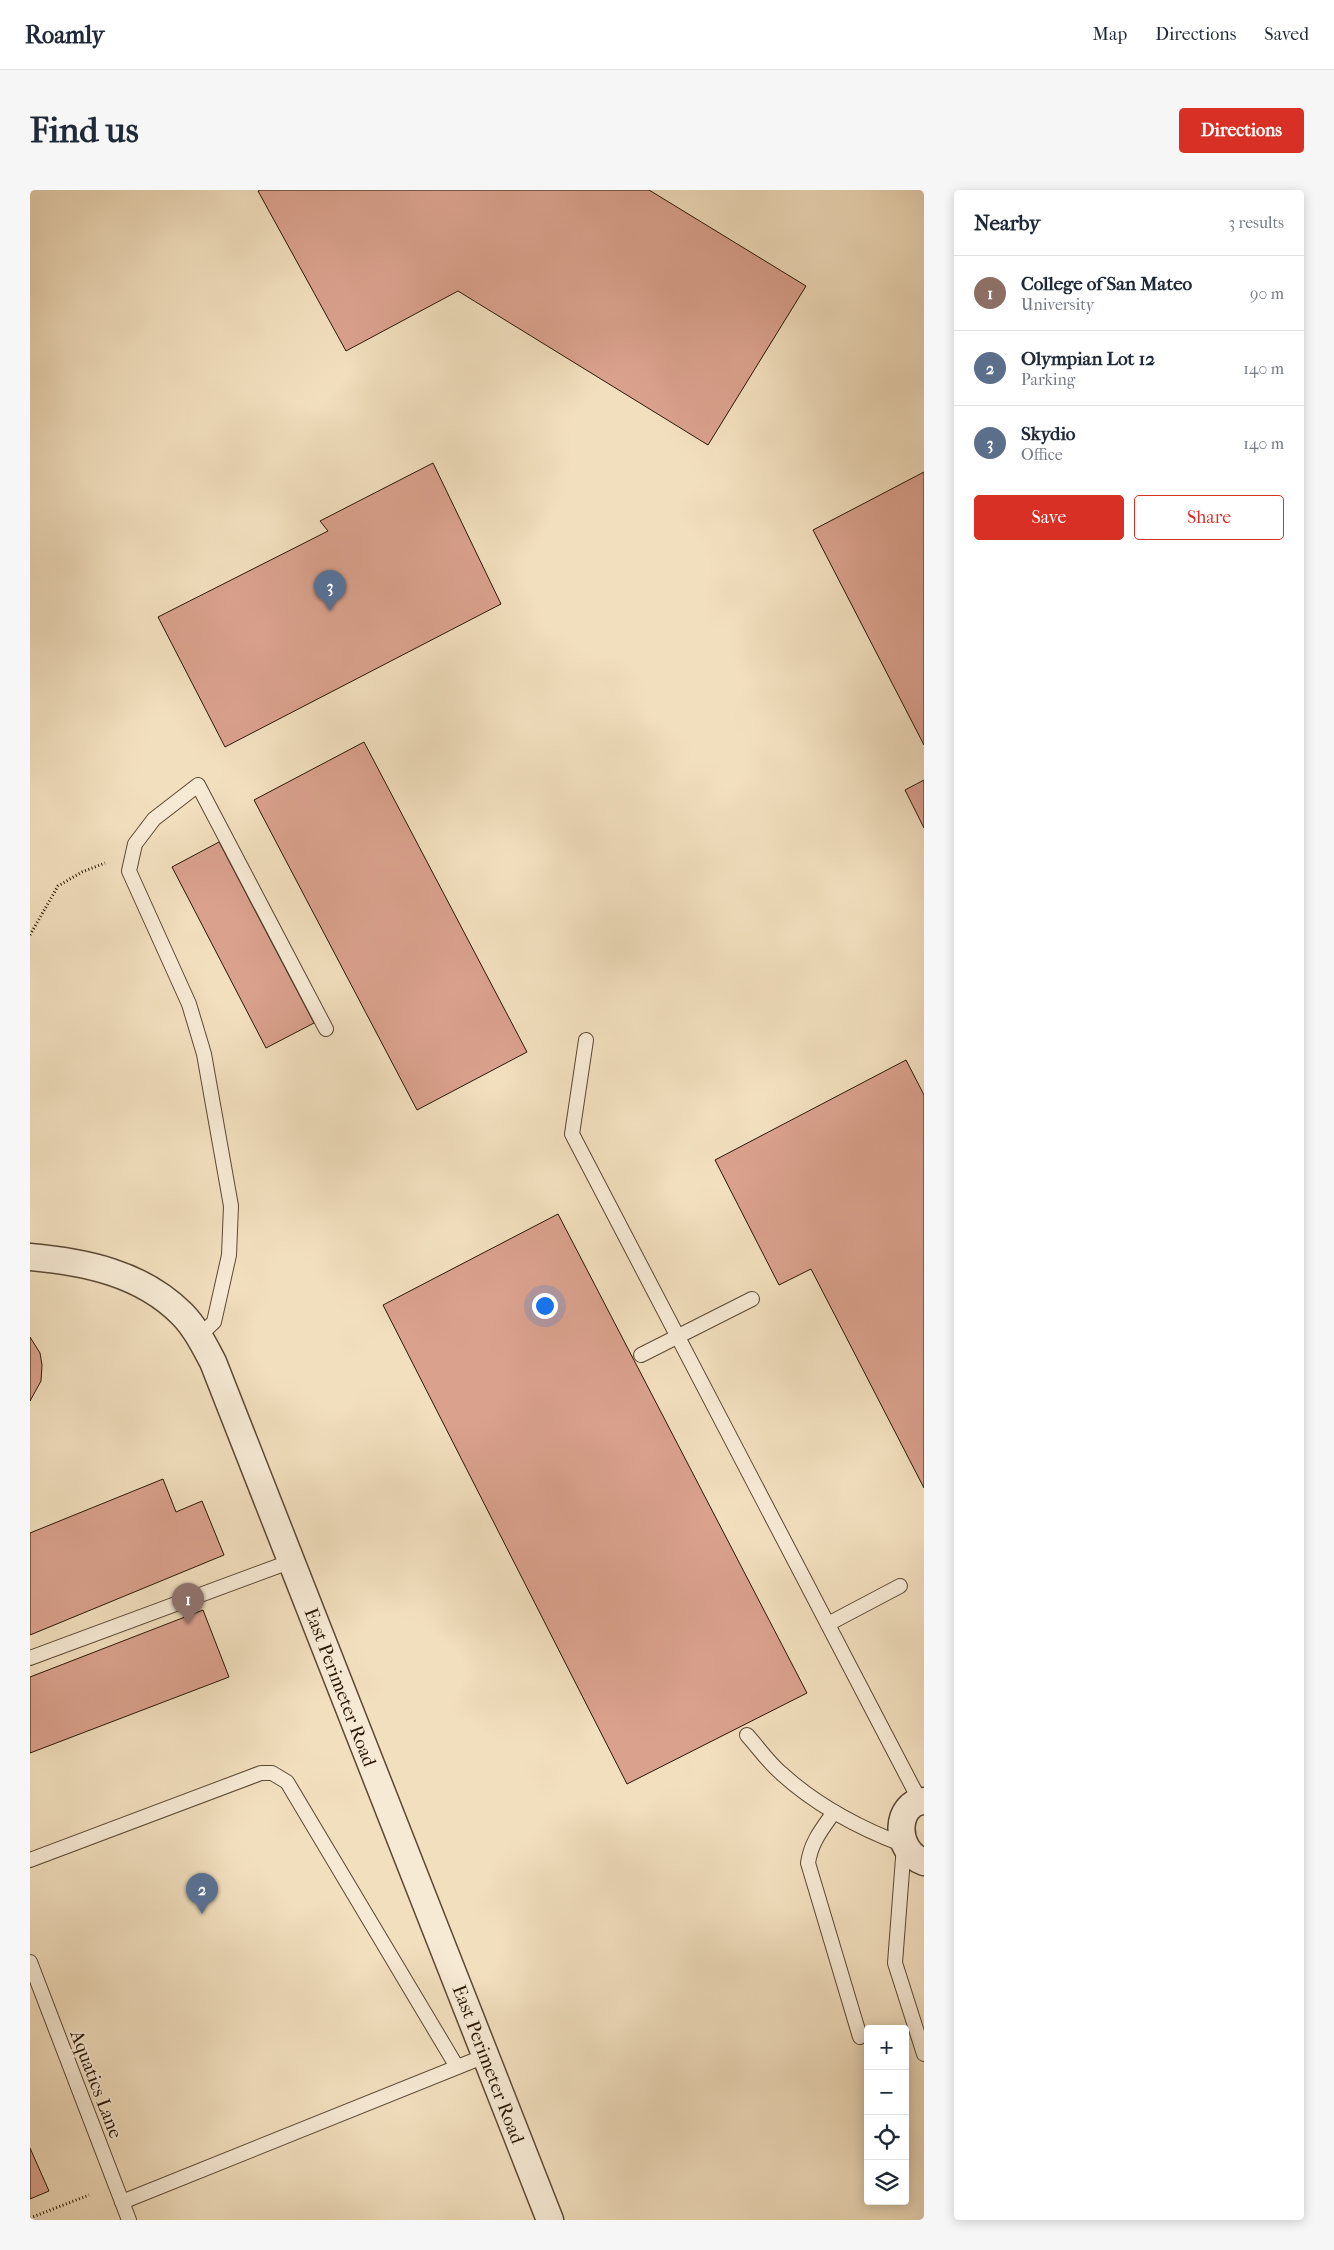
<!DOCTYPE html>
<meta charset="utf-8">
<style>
:root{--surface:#fff;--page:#f6f6f7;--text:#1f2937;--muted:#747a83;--line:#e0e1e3;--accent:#d93025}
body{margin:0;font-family:"IM FELL French Canon",serif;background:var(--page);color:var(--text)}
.controls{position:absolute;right:15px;bottom:15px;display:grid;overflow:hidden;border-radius:5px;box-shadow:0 2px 12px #0003}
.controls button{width:45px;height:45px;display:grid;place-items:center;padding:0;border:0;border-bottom:1px solid var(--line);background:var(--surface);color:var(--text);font:25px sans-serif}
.you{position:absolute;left:514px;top:1115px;width:18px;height:18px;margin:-12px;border:4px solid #fff;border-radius:50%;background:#1a73e8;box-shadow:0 0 0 8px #1a73e833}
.badge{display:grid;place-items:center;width:32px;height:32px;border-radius:50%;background:var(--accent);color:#fff;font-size:16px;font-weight:700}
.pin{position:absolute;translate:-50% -41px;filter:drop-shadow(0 1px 2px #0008)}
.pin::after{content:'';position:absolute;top:26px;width:18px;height:15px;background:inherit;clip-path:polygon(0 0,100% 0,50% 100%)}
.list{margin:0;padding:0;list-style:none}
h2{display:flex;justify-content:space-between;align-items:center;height:65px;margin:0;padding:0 20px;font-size:21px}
h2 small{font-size:16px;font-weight:400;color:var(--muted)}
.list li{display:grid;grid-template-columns:32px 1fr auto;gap:15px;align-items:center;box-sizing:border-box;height:75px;padding:0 20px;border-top:1px solid var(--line)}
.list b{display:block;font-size:19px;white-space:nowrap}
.list p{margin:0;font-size:16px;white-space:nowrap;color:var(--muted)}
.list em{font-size:16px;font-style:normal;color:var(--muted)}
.actions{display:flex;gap:10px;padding:15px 20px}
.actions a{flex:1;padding:11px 0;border:1px solid var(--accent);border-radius:5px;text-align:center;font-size:18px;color:var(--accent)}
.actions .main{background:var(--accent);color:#fff}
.icon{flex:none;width:28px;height:28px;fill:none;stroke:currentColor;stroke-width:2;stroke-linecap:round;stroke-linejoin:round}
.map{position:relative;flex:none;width:894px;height:2030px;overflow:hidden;border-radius:5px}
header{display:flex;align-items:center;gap:30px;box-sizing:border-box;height:70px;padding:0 25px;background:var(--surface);border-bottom:1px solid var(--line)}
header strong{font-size:24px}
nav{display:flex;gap:28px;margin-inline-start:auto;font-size:18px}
.intro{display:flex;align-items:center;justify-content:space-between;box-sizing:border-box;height:120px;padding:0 30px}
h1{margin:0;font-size:35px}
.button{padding:12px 22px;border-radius:5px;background:var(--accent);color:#fff;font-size:18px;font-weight:700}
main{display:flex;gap:30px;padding:0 30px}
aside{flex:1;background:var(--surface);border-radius:5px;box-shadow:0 2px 12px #0003}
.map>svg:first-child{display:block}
.building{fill:#daa18d;stroke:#2a1706}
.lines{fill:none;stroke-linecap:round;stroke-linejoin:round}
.service-casing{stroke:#5c4934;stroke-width:16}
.minor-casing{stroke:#5c4934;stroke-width:29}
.path{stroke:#2a1706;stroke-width:3;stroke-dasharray:1 2.5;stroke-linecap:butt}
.service{stroke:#f7ead5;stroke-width:14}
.minor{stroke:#f7ead5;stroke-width:26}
.labels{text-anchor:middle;stroke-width:4;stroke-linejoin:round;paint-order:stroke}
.street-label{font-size:19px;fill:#2a1706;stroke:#f7ead5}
</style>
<header>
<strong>Roamly</strong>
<nav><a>Map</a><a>Directions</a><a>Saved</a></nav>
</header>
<div class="intro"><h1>Find us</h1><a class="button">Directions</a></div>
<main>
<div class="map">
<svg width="894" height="2030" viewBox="0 0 894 2030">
<rect width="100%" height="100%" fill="#f2dfbe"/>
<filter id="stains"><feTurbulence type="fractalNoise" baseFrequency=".004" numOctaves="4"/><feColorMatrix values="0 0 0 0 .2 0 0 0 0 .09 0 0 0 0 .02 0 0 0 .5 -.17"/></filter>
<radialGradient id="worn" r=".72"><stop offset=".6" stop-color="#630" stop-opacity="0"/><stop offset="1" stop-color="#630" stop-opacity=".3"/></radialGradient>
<g class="building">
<polygon points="230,0 619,0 776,96 678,255 428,101 316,161 228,1"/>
<polygon points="403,273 471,414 195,557 128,427 298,341 290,331"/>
<polygon points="894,282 894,555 783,340"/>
<polygon points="334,552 497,862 387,920 224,610"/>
<polygon points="894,590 894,638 875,600"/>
<polygon points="189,652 284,833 236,858 142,677"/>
<polygon points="876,870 894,905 894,1298 781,1079 749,1095 685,970"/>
<polygon points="528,1024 777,1503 597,1594 353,1115"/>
<polygon points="0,1147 10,1163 12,1175 11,1191 0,1211"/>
<polygon points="133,1289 146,1322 172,1311 194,1365 0,1445 0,1343"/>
<polygon points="173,1420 199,1487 0,1563 0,1487"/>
<polygon points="0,1958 19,2001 0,2009"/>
</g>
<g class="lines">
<defs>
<g id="service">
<polyline points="556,850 542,944 890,1611"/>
<polyline points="169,1146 184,1132 199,1065 201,1016 174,864 159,814 99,681 105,654 124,629 168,595 296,839"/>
<polyline points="611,1165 722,1109"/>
<polyline points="798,1434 870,1396"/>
<polyline points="0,1468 262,1371"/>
<path d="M717 1545C728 1557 738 1572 751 1583 786 1615 829 1638 874 1655L865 1773 894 1864"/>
<path d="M804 1622C792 1639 781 1652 778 1673L830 1847"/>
<polyline points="0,1670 231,1583 242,1583 257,1592 427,1877"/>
<polyline points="0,1772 99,2030"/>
<polyline points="92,2012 455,1866"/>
</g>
<g id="minor">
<path d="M0 1067C55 1072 111 1083 152 1124 165 1137 174 1155 183 1172L520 2030"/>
<path d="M894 1611C866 1612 862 1660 894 1672"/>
</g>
</defs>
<use href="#service" class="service-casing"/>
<use href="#minor" class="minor-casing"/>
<g class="path">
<polyline points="0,745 28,696 52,682 75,673"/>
<polyline points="0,2028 59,2005"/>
</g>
<use href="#service" class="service"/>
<use href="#minor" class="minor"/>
</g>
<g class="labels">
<g class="street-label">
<text transform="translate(311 1497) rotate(69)" y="7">East Perimeter Road</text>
<text transform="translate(459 1874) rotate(69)" y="7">East Perimeter Road</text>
<text transform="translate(67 1894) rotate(69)" y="7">Aquatics Lane</text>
</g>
</g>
<rect width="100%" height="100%" filter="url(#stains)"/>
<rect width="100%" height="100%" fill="url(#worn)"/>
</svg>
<div class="controls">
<button>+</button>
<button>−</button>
<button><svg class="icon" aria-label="locate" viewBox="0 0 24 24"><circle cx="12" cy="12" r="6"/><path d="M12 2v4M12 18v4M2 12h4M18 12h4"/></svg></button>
<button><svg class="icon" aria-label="layers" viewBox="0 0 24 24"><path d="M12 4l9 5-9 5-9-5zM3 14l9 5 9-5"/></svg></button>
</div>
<div class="you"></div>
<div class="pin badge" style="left:158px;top:1434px;background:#8d6e63">1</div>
<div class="pin badge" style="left:172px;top:1724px;background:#5c6f8a">2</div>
<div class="pin badge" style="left:300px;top:421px;background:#5c6f8a">3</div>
</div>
<aside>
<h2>Nearby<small>3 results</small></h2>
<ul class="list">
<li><span class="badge" style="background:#8d6e63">1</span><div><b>College of San Mateo</b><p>University</p></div><em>90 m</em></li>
<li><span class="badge" style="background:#5c6f8a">2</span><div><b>Olympian Lot 12</b><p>Parking</p></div><em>140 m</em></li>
<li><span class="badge" style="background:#5c6f8a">3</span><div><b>Skydio</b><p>Office</p></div><em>140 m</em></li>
</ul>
<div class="actions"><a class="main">Save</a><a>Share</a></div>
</aside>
</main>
